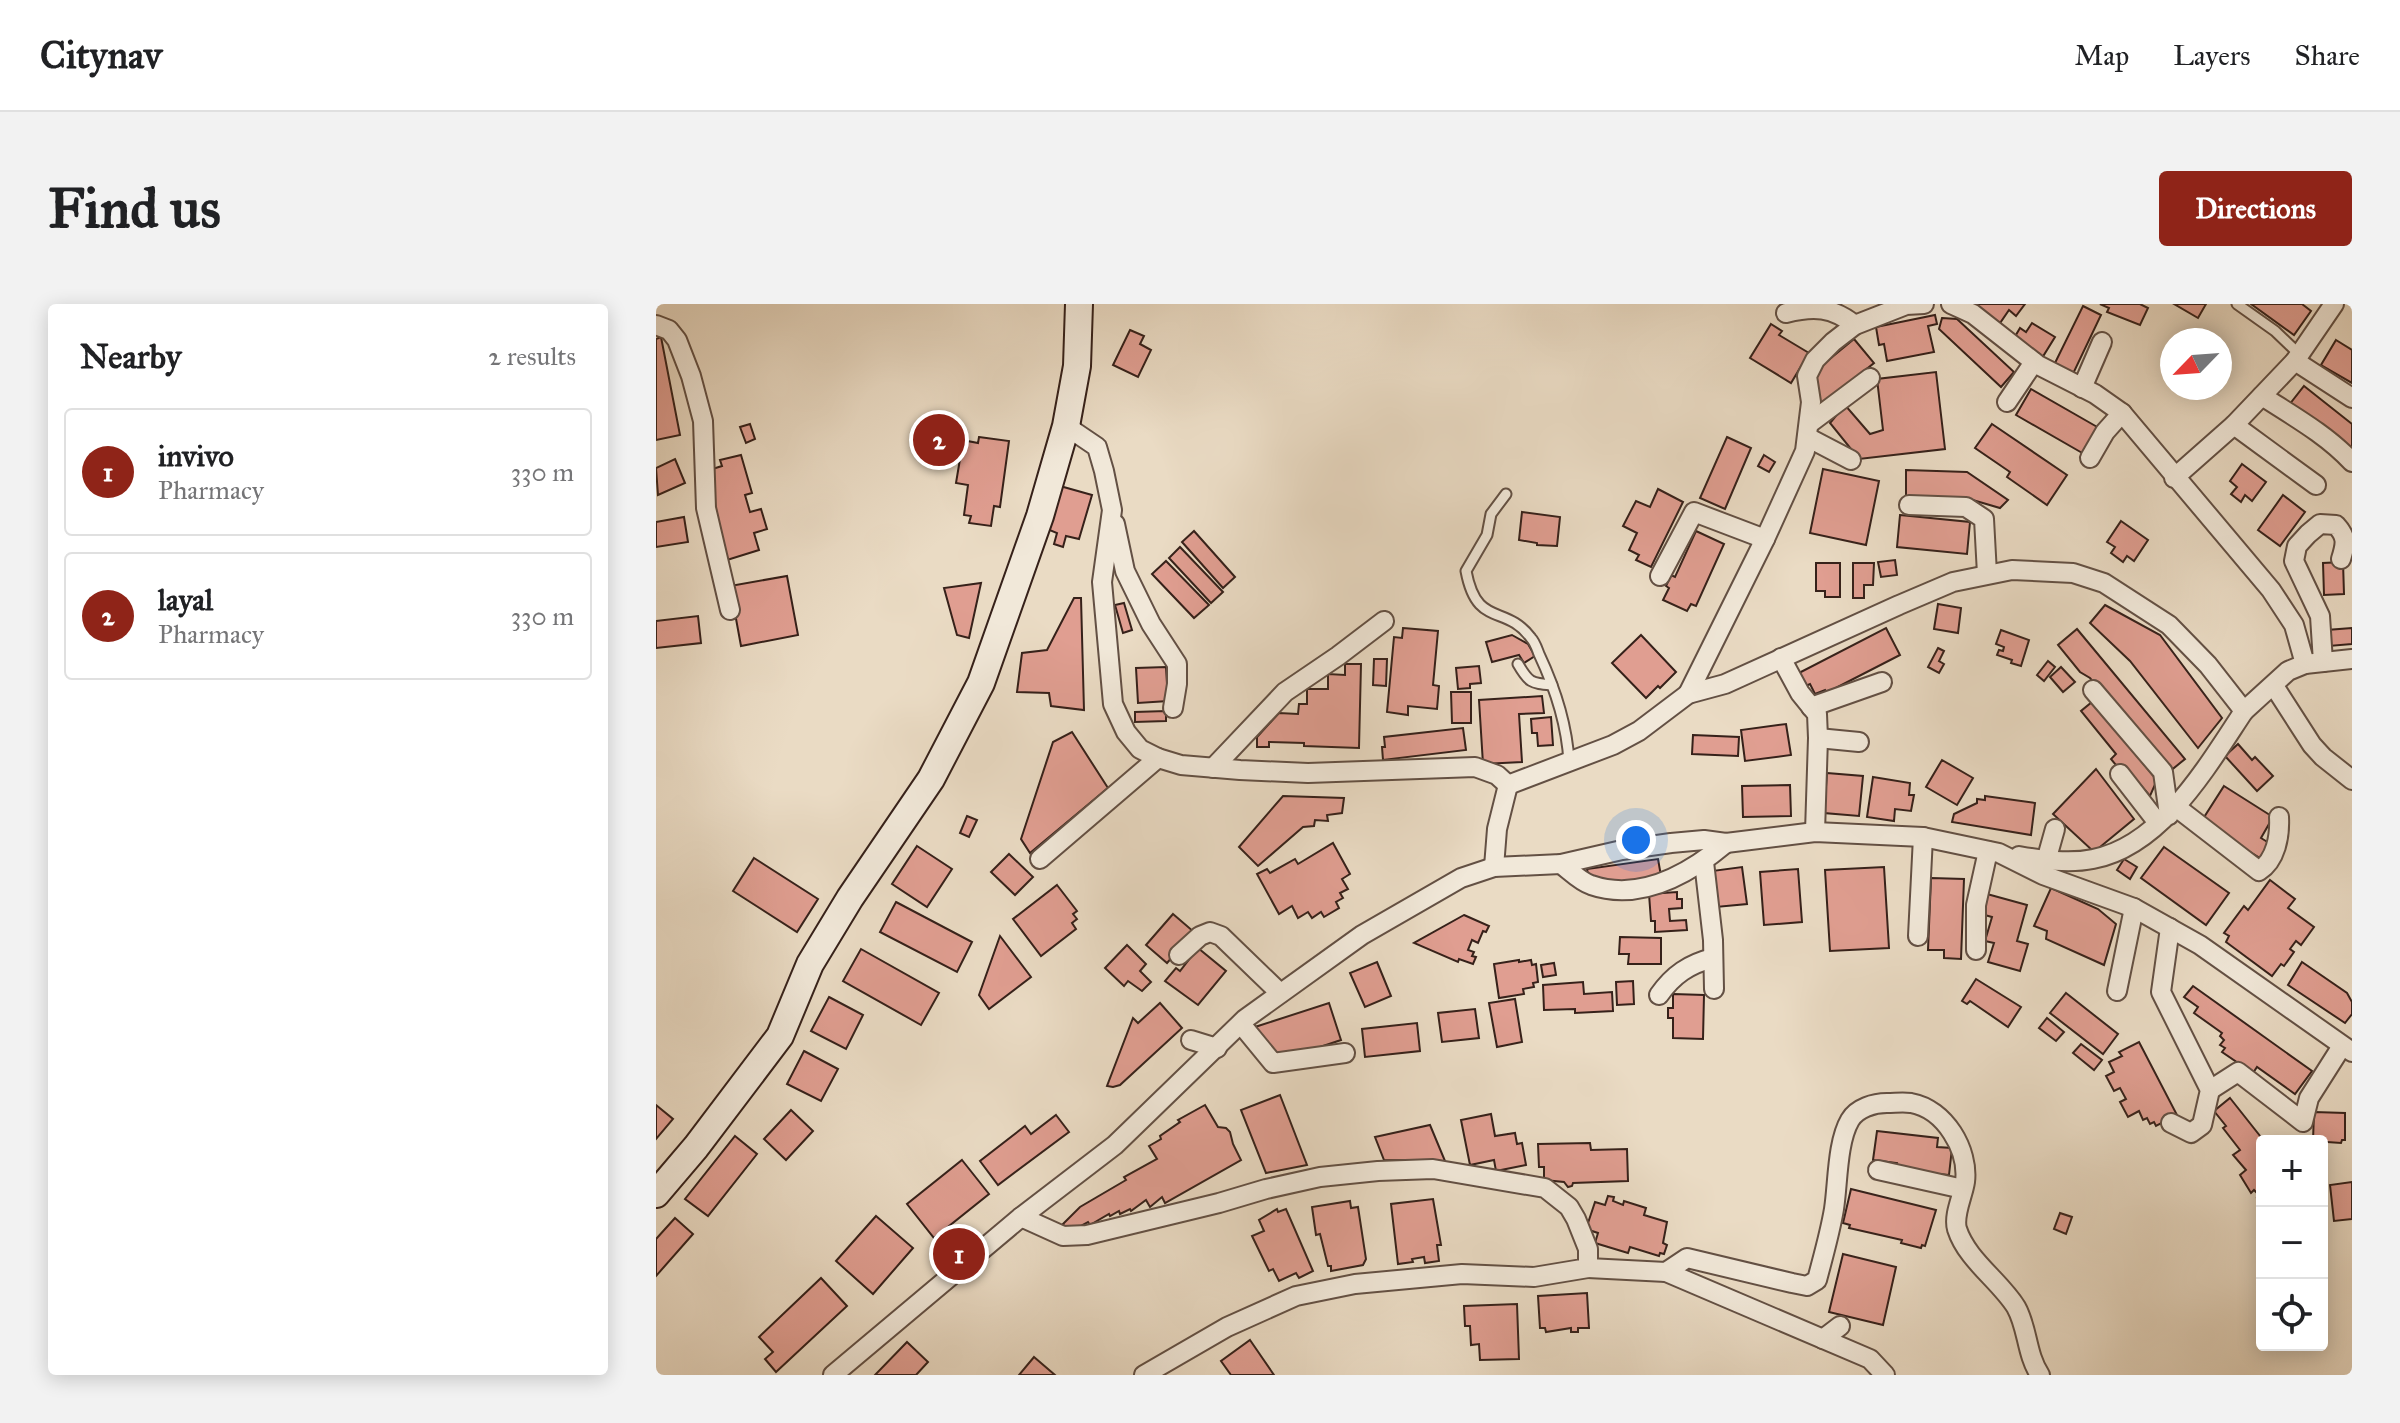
<!DOCTYPE html>
<meta charset="utf-8">
<style>
:root{--surface:#fff;--page:#f2f2f2;--text:#202124;--muted:#757577;--line:#e0e0e0;--accent:#8f2418}
body{margin:0;font-family:"IM FELL Great Primer",serif;background:var(--page);color:var(--text)}
.controls{position:absolute;right:24px;bottom:24px;display:grid;overflow:hidden;border-radius:8px;box-shadow:0 4px 20px #0003}
.controls button{width:72px;height:72px;display:grid;place-items:center;padding:0;border:0;border-bottom:2px solid var(--line);background:var(--surface);color:var(--text);font:40px sans-serif}
.compass{position:absolute;left:1504px;top:24px;width:72px;height:72px;border-radius:50%;background:var(--surface);box-shadow:0 4px 20px #0003;rotate:245deg}
.you{position:absolute;left:980px;top:536px;width:28px;height:28px;margin:-20px;border:6px solid #fff;border-radius:50%;background:#1a73e8;box-shadow:0 0 0 12px #1a73e833}
.badge{display:grid;place-items:center;width:52px;height:52px;border-radius:50%;background:var(--accent);color:#fff;font-size:26px;font-weight:700}
.pin{position:absolute;translate:-50% -50%;border:4px solid #fff;box-shadow:0 2px 8px #0006}
.list{margin:0;padding:0;list-style:none}
h2{display:flex;justify-content:space-between;align-items:center;height:104px;margin:0;padding:0 32px;font-size:34px}
h2 small{font-size:26px;font-weight:400;color:var(--muted)}
.list li{display:grid;grid-template-columns:52px 1fr auto;gap:24px;align-items:center;box-sizing:border-box;height:128px;margin:0 16px 16px;padding:0 16px;border:2px solid var(--line);border-radius:8px}
.list b{display:block;font-size:30px;white-space:nowrap}
.list p{margin:0;font-size:26px;white-space:nowrap;color:var(--muted)}
.list em{font-size:26px;font-style:normal;color:var(--muted)}
.icon{flex:none;width:44px;height:44px;fill:none;stroke:currentColor;stroke-width:2;stroke-linecap:round;stroke-linejoin:round}
.map{position:relative;flex:none;width:1696px;height:1071px;overflow:hidden;border-radius:8px}
header{display:flex;align-items:center;gap:48px;box-sizing:border-box;height:112px;padding:0 40px;background:var(--surface);border-bottom:2px solid var(--line)}
header strong{font-size:38px}
nav{display:flex;gap:44px;margin-inline-start:auto;font-size:28px}
.intro{display:flex;align-items:center;justify-content:space-between;box-sizing:border-box;height:192px;padding:0 48px}
h1{margin:0;font-size:56px}
.button{padding:20px 36px;border-radius:8px;background:var(--accent);color:#fff;font-size:28px;font-weight:700}
main{display:flex;gap:48px;padding:0 48px}
aside{flex:1;background:var(--surface);border-radius:8px;box-shadow:0 4px 20px #0003}
.map>svg:first-child{display:block}
.building{fill:#e09e91;stroke:#36211a;stroke-width:2}
.lines{fill:none;stroke-linecap:round;stroke-linejoin:round}
.service-casing{stroke:#635044;stroke-width:13}
.minor-casing{stroke:#635044;stroke-width:22}
.secondary-casing{stroke:#36211a;stroke-width:30}
.service{stroke:#f1e8d9;stroke-width:9}
.minor{stroke:#f1e8d9;stroke-width:18}
.secondary{stroke:#f1e8d9;stroke-width:26}
</style>
<header>
<strong>Citynav</strong>
<nav><a>Map</a><a>Layers</a><a>Share</a></nav>
</header>
<div class="intro"><h1>Find us</h1><a class="button">Directions</a></div>
<main>
<aside>
<h2>Nearby<small>2 results</small></h2>
<ul class="list">
<li><span class="badge">1</span><div><b>invivo</b><p>Pharmacy</p></div><em>330 m</em></li>
<li><span class="badge">2</span><div><b>layal</b><p>Pharmacy</p></div><em>330 m</em></li>
</ul>
</aside>
<div class="map">
<svg width="1696" height="1071" viewBox="0 0 1696 1071">
<rect width="100%" height="100%" fill="#eadbc4"/>
<filter id="stains"><feTurbulence type="fractalNoise" baseFrequency=".0025" numOctaves="4"/><feColorMatrix values="0 0 0 0 .2 0 0 0 0 .09 0 0 0 0 .02 0 0 0 .5 -.17"/></filter>
<radialGradient id="worn" r=".72"><stop offset=".6" stop-color="#630" stop-opacity="0"/><stop offset="1" stop-color="#630" stop-opacity=".3"/></radialGradient>
<g class="building">
<polygon points="1319,0 1369,0 1360,12 1353,6 1342,22 1317,4"/>
<polygon points="1444,0 1484,0 1492,4 1484,21 1451,8 1453,4"/>
<polygon points="1518,0 1550,0 1542,14"/>
<polygon points="1595,0 1646,0 1655,7 1638,31"/>
<polygon points="1427,2 1445,11 1415,74 1396,65"/>
<polygon points="1279,11 1281,20 1272,22 1278,48 1231,57 1228,40 1223,41 1220,23"/>
<polygon points="1286,14 1301,15 1358,68 1345,83 1283,25"/>
<polygon points="1376,19 1399,33 1386,54 1357,36 1364,24 1370,28"/>
<polygon points="1115,20 1126,27 1123,31 1153,49 1135,79 1094,54"/>
<polygon points="474,26 488,32 484,40 495,46 482,73 457,61"/>
<polygon points="5,33 24,131 0,136 0,35"/>
<polygon points="1198,35 1218,59 1163,103 1155,80 1164,63"/>
<polygon points="1680,36 1696,46 1696,79 1665,61"/>
<polygon points="1280,68 1289,145 1203,155 1174,119 1189,101 1214,130 1227,126 1221,75"/>
<polygon points="1648,82 1696,120 1696,150 1633,101"/>
<polygon points="1375,85 1443,124 1428,150 1360,111"/>
<polygon points="94,120 99,135 90,139 84,123"/>
<polygon points="1336,120 1411,171 1391,201 1351,173 1354,168 1319,144"/>
<polygon points="323,133 353,137 344,203 338,202 335,222 313,219 315,212 308,211 312,181 300,179 305,149 299,148 301,135 322,139"/>
<polygon points="1071,133 1095,144 1069,205 1044,194"/>
<polygon points="85,151 96,189 89,191 94,208 105,205 111,225 98,229 103,246 71,256 55,207 60,205 52,176 53,166 66,162 64,156"/>
<polygon points="1108,151 1119,158 1113,168 1102,162"/>
<polygon points="19,155 29,179 2,191 0,164"/>
<polygon points="1586,160 1610,178 1596,197 1589,191 1585,198 1575,190 1581,183 1574,177"/>
<polygon points="1167,165 1223,177 1210,241 1154,229"/>
<polygon points="1250,166 1311,168 1352,196 1344,204 1310,194 1250,193"/>
<polygon points="404,182 436,191 423,235 410,232 407,243 398,240 401,229 391,225"/>
<polygon points="1002,185 1027,198 995,263 980,256 983,251 973,246 981,229 967,222 980,197 994,203"/>
<polygon points="1627,191 1649,208 1624,242 1602,226"/>
<polygon points="866,208 904,213 901,242 881,241 881,239 863,236"/>
<polygon points="1244,211 1314,218 1311,250 1241,243"/>
<polygon points="28,213 32,238 0,243 0,218"/>
<polygon points="1465,217 1492,236 1478,257 1471,252 1467,258 1455,249 1459,243 1451,238"/>
<polygon points="538,227 579,273 567,284 526,238"/>
<polygon points="1040,227 1068,240 1040,302 1035,300 1031,307 1007,296 1013,284 1010,282 1015,271 1019,273"/>
<polygon points="524,243 567,288 555,299 513,254"/>
<polygon points="1239,256 1241,271 1225,273 1222,258"/>
<polygon points="510,257 553,301 538,314 496,270"/>
<polygon points="1687,258 1688,290 1668,291 1667,259"/>
<polygon points="1160,259 1184,259 1184,293 1169,293 1169,287 1160,287"/>
<polygon points="1197,259 1218,259 1217,281 1208,281 1208,294 1197,294"/>
<polygon points="131,272 142,331 85,342 74,282"/>
<polygon points="325,279 313,334 301,331 288,284"/>
<polygon points="418,294 425,294 428,406 395,402 393,389 361,388 366,349 391,346"/>
<polygon points="468,299 476,326 467,329 459,301"/>
<polygon points="1282,300 1305,304 1302,329 1278,325"/>
<polygon points="1449,301 1504,331 1566,414 1542,444 1474,357 1434,319"/>
<polygon points="42,312 45,339 0,344 0,317"/>
<polygon points="747,324 782,327 777,381 783,382 781,405 752,402 752,411 731,408 738,333 746,334"/>
<polygon points="1230,324 1244,351 1170,389 1169,386 1159,390 1154,380 1145,384 1139,371"/>
<polygon points="1696,324 1696,340 1673,342 1671,326"/>
<polygon points="1421,325 1529,455 1513,468 1434,374 1424,368 1402,341"/>
<polygon points="1345,326 1373,336 1365,362 1355,359 1356,356 1341,351 1343,346 1347,347 1348,343 1340,340"/>
<polygon points="856,331 872,340 879,352 868,359 863,351 836,358 830,338"/>
<polygon points="985,331 1020,368 1004,384 1002,382 990,394 956,359"/>
<polygon points="1282,344 1288,347 1283,357 1288,360 1283,369 1272,363"/>
<polygon points="718,355 731,355 730,382 717,381"/>
<polygon points="1392,357 1399,363 1388,377 1381,371"/>
<polygon points="689,360 705,360 703,444 648,442 648,439 613,438 613,443 601,443 601,433 623,409 642,410 643,400 651,400 651,385 672,385 672,370 689,371"/>
<polygon points="823,362 825,379 814,380 814,384 802,385 800,364"/>
<polygon points="510,363 512,397 482,399 480,364"/>
<polygon points="1405,363 1419,378 1407,388 1394,373"/>
<polygon points="795,388 815,388 815,419 796,419"/>
<polygon points="886,392 888,409 863,410 866,458 827,460 823,396"/>
<polygon points="1436,398 1501,476 1494,492 1468,462 1464,466 1455,455 1460,450 1425,407"/>
<polygon points="510,407 510,417 479,418 479,408"/>
<polygon points="895,413 897,441 882,442 881,429 876,429 875,415"/>
<polygon points="1130,420 1135,451 1089,457 1085,426"/>
<polygon points="807,424 810,446 727,456 726,443 729,443 728,433"/>
<polygon points="416,428 452,484 374,549 365,535 397,438"/>
<polygon points="1037,431 1083,433 1082,452 1036,450"/>
<polygon points="1582,440 1596,456 1599,453 1617,472 1601,487 1569,452"/>
<polygon points="1286,456 1317,474 1301,501 1270,483"/>
<polygon points="1440,465 1478,515 1438,548 1397,510"/>
<polygon points="1171,469 1207,472 1203,512 1168,509"/>
<polygon points="1217,473 1254,479 1253,491 1258,491 1255,507 1239,505 1238,517 1211,513"/>
<polygon points="1134,481 1135,512 1087,513 1086,482"/>
<polygon points="1568,482 1617,513 1605,534 1613,539 1604,554 1545,518"/>
<polygon points="627,492 688,494 686,509 671,511 672,517 659,516 658,522 647,523 602,562 583,543"/>
<polygon points="1329,492 1379,499 1375,531 1296,518 1298,510 1321,499 1321,495 1329,496"/>
<polygon points="311,512 321,516 313,533 304,529"/>
<polygon points="677,539 694,570 686,575 692,585 684,589 687,594 680,598 683,604 668,613 665,608 656,614 652,608 642,614 636,602 623,610 601,570 611,565 614,569 639,555 642,560"/>
<polygon points="261,542 296,565 271,603 236,580"/>
<polygon points="1508,543 1573,589 1550,621 1485,574"/>
<polygon points="353,550 377,573 359,591 335,568"/>
<polygon points="98,554 162,595 141,628 77,587"/>
<polygon points="1002,555 1005,572 965,583 933,577 931,565"/>
<polygon points="1468,555 1481,563 1474,575 1461,566"/>
<polygon points="1086,563 1091,600 1060,603 1056,567"/>
<polygon points="1228,563 1233,644 1174,647 1169,566"/>
<polygon points="1142,565 1146,618 1108,621 1104,568"/>
<polygon points="1275,574 1308,575 1305,655 1288,654 1288,646 1272,646"/>
<polygon points="1614,576 1639,595 1632,604 1658,623 1645,641 1640,637 1634,645 1638,648 1628,662 1625,660 1616,672 1570,638 1573,632 1568,629 1588,602 1592,606"/>
<polygon points="401,581 421,607 417,610 421,615 416,619 420,625 385,652 357,615"/>
<polygon points="1395,584 1442,605 1460,620 1448,661 1390,635 1391,627 1378,622"/>
<polygon points="1021,588 1021,595 1026,595 1026,604 1013,605 1014,617 1030,616 1031,626 999,628 999,617 995,617 993,590"/>
<polygon points="1331,590 1371,601 1361,637 1372,640 1364,667 1332,658 1338,639 1329,637 1336,613 1325,610"/>
<polygon points="240,598 316,638 301,668 224,628"/>
<polygon points="517,610 538,628 511,659 490,641"/>
<polygon points="808,611 833,622 830,628 827,627 822,639 816,636 812,646 818,648 816,652 820,653 817,660 803,655 802,658 758,639"/>
<polygon points="344,632 375,673 333,705 323,691"/>
<polygon points="964,633 1005,634 1005,660 972,660 973,650 963,650"/>
<polygon points="471,641 490,660 484,667 495,678 486,687 472,677 468,682 449,664"/>
<polygon points="542,644 570,667 542,701 509,677 520,664 524,667"/>
<polygon points="205,645 283,689 265,721 187,677"/>
<polygon points="863,656 863,658 875,656 876,661 880,660 882,678 877,679 878,683 867,685 868,690 843,694 838,660"/>
<polygon points="721,658 735,692 709,703 694,669"/>
<polygon points="1646,658 1691,689 1696,698 1696,710 1689,719 1632,681"/>
<polygon points="898,659 900,671 887,673 885,661"/>
<polygon points="1320,675 1365,703 1352,723 1314,697 1311,700 1306,697"/>
<polygon points="977,677 978,700 961,701 960,678"/>
<polygon points="927,678 928,690 956,688 957,707 919,709 919,705 888,706 887,681"/>
<polygon points="1537,682 1656,767 1639,790 1601,763 1597,769 1566,748 1569,744 1564,741 1568,736 1564,732 1566,729 1538,709 1542,703 1528,693"/>
<polygon points="1410,689 1462,730 1447,750 1394,709"/>
<polygon points="1017,690 1048,691 1047,735 1017,734 1017,714 1012,714 1012,704 1017,704"/>
<polygon points="173,693 207,711 190,745 155,727"/>
<polygon points="859,695 866,738 841,743 833,699"/>
<polygon points="504,699 526,724 464,781 457,783 451,782 477,714 482,719"/>
<polygon points="673,699 685,736 619,758 612,738 605,741 599,723"/>
<polygon points="819,705 823,734 786,738 782,709"/>
<polygon points="1391,714 1408,728 1400,737 1383,724"/>
<polygon points="761,719 764,747 709,753 706,725"/>
<polygon points="1483,738 1521,811 1500,822 1498,818 1494,820 1491,814 1487,816 1483,807 1472,813 1464,798 1470,795 1464,784 1458,787 1450,772 1458,768 1453,758 1466,752 1463,748"/>
<polygon points="1425,740 1446,756 1438,766 1417,749"/>
<polygon points="148,747 182,765 165,797 131,780"/>
<polygon points="624,791 651,861 610,869 585,806"/>
<polygon points="1574,794 1608,837 1606,837 1606,901 1601,894 1604,892 1598,886 1595,889 1584,871 1590,866 1577,851 1584,846 1567,824 1570,822 1558,807"/>
<polygon points="0,801 17,815 0,835"/>
<polygon points="549,801 562,823 570,824 574,828 577,840 585,856 509,899 506,893 494,903 490,896 475,907 474,905 464,910 463,907 454,912 453,910 434,921 432,918 412,929 407,920 424,903 470,876 468,873 501,855 493,842 505,835 504,832 524,818 522,816"/>
<polygon points="135,806 157,827 130,856 108,835"/>
<polygon points="1658,808 1689,809 1689,836 1686,836 1685,839 1657,837"/>
<polygon points="835,810 839,832 859,829 861,840 866,839 870,861 840,867 838,856 814,861 805,816"/>
<polygon points="400,811 413,828 342,881 324,857 369,822 375,830"/>
<polygon points="774,821 789,857 728,856 719,833"/>
<polygon points="1221,827 1282,834 1281,843 1296,844 1293,871 1240,866 1241,859 1217,856"/>
<polygon points="79,832 101,850 52,912 29,895"/>
<polygon points="934,839 935,846 971,845 972,877 917,879 916,882 912,883 908,878 888,876 888,863 883,863 882,840"/>
<polygon points="306,856 333,890 278,934 251,900"/>
<polygon points="1696,878 1696,915 1678,917 1674,881"/>
<polygon points="1195,885 1280,906 1269,942 1266,941 1265,944 1245,939 1246,936 1193,924 1194,921 1187,919"/>
<polygon points="952,892 958,893 957,897 967,901 968,897 990,904 988,911 1011,918 1007,939 1011,941 1008,950 1004,949 1003,952 974,943 972,949 939,939 942,929 930,925 939,898 949,901"/>
<polygon points="777,895 785,941 781,941 783,957 769,959 768,953 756,955 757,958 742,960 735,900"/>
<polygon points="694,897 695,904 702,903 710,955 707,961 675,967 675,962 672,962 664,930 660,931 656,903"/>
<polygon points="621,905 622,908 630,905 657,967 643,974 640,969 623,977 617,965 613,967 596,932 608,927 603,916"/>
<polygon points="1404,909 1416,913 1410,930 1398,925"/>
<polygon points="220,912 257,944 217,990 180,957"/>
<polygon points="19,914 37,930 0,972 0,935"/>
<polygon points="1187,950 1240,963 1227,1021 1173,1008"/>
<polygon points="165,974 191,1002 120,1068 109,1055 117,1048 103,1033"/>
<polygon points="931,989 933,1024 922,1024 922,1028 915,1028 915,1024 890,1028 889,1024 884,1024 882,992"/>
<polygon points="861,1000 863,1055 824,1056 823,1040 815,1041 814,1022 809,1022 808,1002"/>
<polygon points="594,1036 618,1071 575,1071 565,1057"/>
<polygon points="251,1038 272,1058 260,1071 219,1071"/>
<polygon points="378,1053 399,1071 363,1071"/>
</g>
<g class="lines">
<defs>
<g id="service">
<polyline points="1581,0 1619,27 1644,51"/>
<path d="M850 190 835 210 831 231 810 267C821 325 849 299 875 334 879 338 881 345 883 350 899 384 911 421 913 458"/>
<path d="M862 360C873 379 875 379 896 381"/>
</g>
<g id="minor">
<polyline points="1295,0 1317,10 1382,61 1439,90 1466,109 1615,286 1638,321 1649,360"/>
<path d="M1130 9C1158 2 1176 3 1199 21"/>
<polyline points="0,21 13,26 21,36 35,72 47,117 50,204 74,306"/>
<polyline points="1639,57 1696,94"/>
<polyline points="1426,84 1446,38"/>
<path d="M1606 92C1637 112 1671 131 1696 158"/>
<polyline points="1351,98 1378,58"/>
<polyline points="1154,119 1214,74"/>
<polyline points="1578,121 1660,181"/>
<polyline points="410,122 441,143 448,167 456,206 446,278 457,400 470,428 484,445 502,454 525,461 584,466 652,469 819,463 841,471 852,481"/>
<polyline points="1151,133 1195,156"/>
<polyline points="1434,154 1449,128 1466,109"/>
<polyline points="1518,174 1578,121 1639,57 1678,0"/>
<polyline points="1253,201 1310,203 1328,215 1331,270"/>
<polyline points="459,220 469,267 495,320 521,360 521,380 517,404"/>
<polyline points="1004,272 1038,208 1109,235"/>
<polyline points="1125,354 1144,389 1161,410 1162,434 1159,528"/>
<path d="M1667 358 1664 312 1638 257 1641 242 1652 230 1664 220 1680 221C1691 233 1690 239 1685 255"/>
<polyline points="1618,382 1656,441 1667,453 1696,476"/>
<polyline points="1437,386 1507,468 1513,511"/>
<polyline points="1032,390 1109,235 1149,147 1155,98 1151,72 1159,56 1177,38 1199,21 1250,1 1268,0"/>
<polyline points="1155,403 1226,378"/>
<polyline points="1588,407 1632,367 1649,360 1696,355"/>
<polyline points="1162,434 1203,438"/>
<polyline points="557,464 629,388 682,352 728,317"/>
<polyline points="1464,470 1502,519"/>
<path d="M852 481 957 441 983 427 1032 390 1069 380 1243 301 1297 278 1356 266 1417 269 1448 279 1513 321 1552 361 1588 407C1552 461 1506 542 1437 555 1413 560 1386 556 1363 552"/>
<path d="M1520 503 1603 567C1620 556 1624 532 1623 513"/>
<polyline points="384,555 502,454"/>
<polyline points="1390,557 1399,525"/>
<polyline points="1048,558 1057,636 1058,685"/>
<path d="M905 560C914 567 925 578 935 581 984 598 1033 570 1070 539"/>
<polyline points="838,563 841,525 852,481"/>
<polyline points="1514,624 1505,688 1554,786 1546,821 1535,829 1515,819"/>
<polyline points="1262,632 1267,533"/>
<polyline points="1320,646 1320,601 1332,547"/>
<polyline points="523,651 544,632 554,628 565,632 624,689"/>
<polyline points="1461,687 1478,604"/>
<path d="M1003 691C1017 671 1033 660 1057 654"/>
<polyline points="585,720 617,759 689,749"/>
<polyline points="535,736 561,744"/>
<polyline points="1554,786 1582,768 1647,818 1653,794 1686,742"/>
<polyline points="1222,866 1307,885"/>
<polyline points="365,913 407,932 431,931 563,899 610,885 664,873 722,867 777,865 889,884 913,903 920,915 932,945 932,964 878,973 806,970 699,980 640,992 571,1023 488,1071"/>
<polyline points="932,964 1010,968 1214,1055 1229,1071"/>
<path d="M1010 968 1031 954 1136 979 1151 982 1161 976C1167 953 1174 929 1178 905 1182 879 1181 838 1194 816 1201 804 1218 799 1231 799 1239 799 1247 798 1255 799 1289 805 1313 846 1309 878 1307 892 1297 911 1301 925 1311 956 1343 976 1360 1003 1372 1024 1370 1050 1384 1071"/>
<polyline points="1167,1035 1184,1022"/>
<polyline points="177,1071 365,913 459,841 589,715 706,631 805,574 838,563 905,560 966,546 1015,539 1048,536 1070,539 1159,528 1267,533 1343,549 1387,571 1478,604 1544,641 1696,748"/>
</g>
<polyline id="secondary" points="0,890 40,843 124,732 154,660 194,594 275,475 325,379 384,212 410,122 421,62 423,0"/>
</defs>
<use href="#service" class="service-casing"/>
<use href="#minor" class="minor-casing"/>
<use href="#secondary" class="secondary-casing"/>
<use href="#service" class="service"/>
<use href="#minor" class="minor"/>
<use href="#secondary" class="secondary"/>
</g>
<rect width="100%" height="100%" filter="url(#stains)"/>
<rect width="100%" height="100%" fill="url(#worn)"/>
</svg>
<div class="controls">
<button>+</button>
<button>−</button>
<button><svg class="icon" aria-label="locate" viewBox="0 0 24 24"><circle cx="12" cy="12" r="6"/><path d="M12 2v4M12 18v4M2 12h4M18 12h4"/></svg></button>
</div>
<svg class="compass" viewBox="-18 -18 36 36"><path d="M0-13l5 13h-10z" fill="#e53935"/><path d="M0 13l5-13h-10z" fill="#757577"/></svg>
<div class="you"></div>
<div class="pin badge" style="left:303px;top:950px">1</div>
<div class="pin badge" style="left:283px;top:136px">2</div>
</div>
</main>
